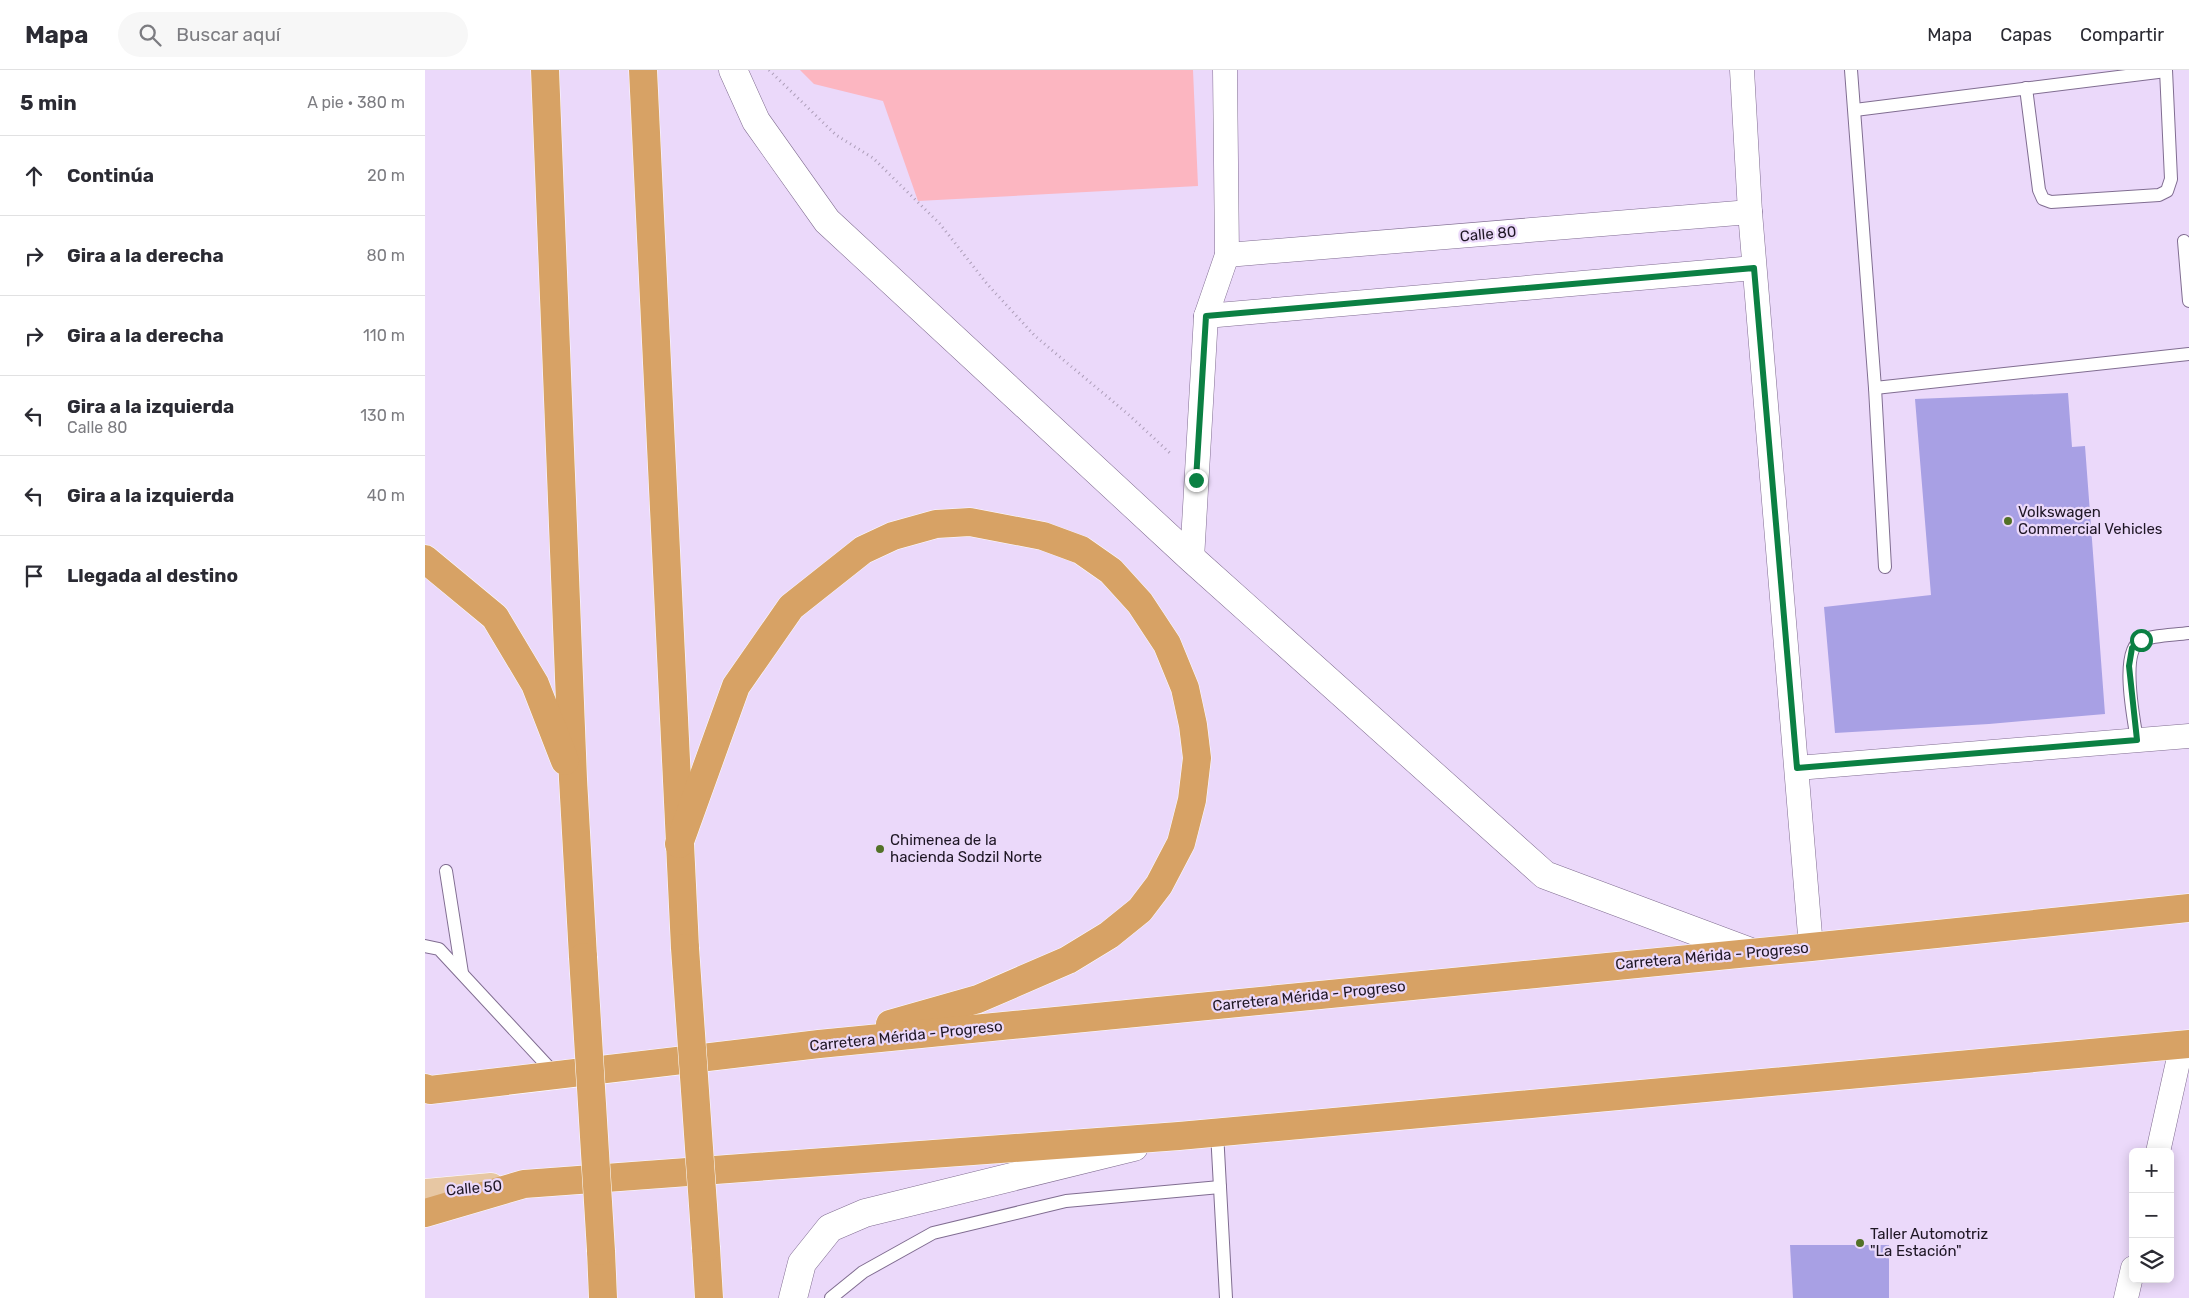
<!DOCTYPE html>
<html lang="es">
<meta charset="utf-8">
<style>
:root{--surface:#fff;--page:#f7f7f7;--text:#2b2b33;--muted:#7c7c81;--line:#e1e1e2}
body{margin:0;font-family:Rubik,sans-serif;background:var(--page);color:var(--text)}
.controls{position:absolute;right:15px;bottom:15px;display:grid;overflow:hidden;border-radius:8px;box-shadow:0 2px 12px #0003}
.controls button{width:45px;height:45px;display:grid;place-items:center;padding:0;border:0;border-bottom:1px solid var(--line);background:var(--surface);color:var(--text);font:25px sans-serif}
.stop{position:absolute;width:15px;height:15px;margin:-11px;border:4px solid #0b8043;border-radius:50%;background:#fff}
.stop.end{background:#0b8043;border-color:#fff;box-shadow:0 1px 5px #0008}
.list{margin:0;padding:0;list-style:none}
h2{display:flex;justify-content:space-between;align-items:center;height:65px;margin:0;padding:0 20px;font-size:21px}
h2 small{font-size:16px;font-weight:400;color:var(--muted)}
.list li{display:grid;grid-template-columns:32px 1fr auto;gap:15px;align-items:center;box-sizing:border-box;height:80px;padding:0 20px;border-top:1px solid var(--line)}
.list b{display:block;font-size:19px;white-space:nowrap}
.list p{margin:0;font-size:16px;white-space:nowrap;color:var(--muted)}
.list em{font-size:16px;font-style:normal;color:var(--muted)}
.icon{flex:none;width:28px;height:28px;fill:none;stroke:currentColor;stroke-width:2;stroke-linecap:round;stroke-linejoin:round}
.map{position:relative;flex:none;width:1764px;height:1228px;overflow:hidden}
header{display:flex;align-items:center;gap:30px;box-sizing:border-box;height:70px;padding:0 25px;background:var(--surface);border-bottom:1px solid var(--line)}
header strong{font-size:24px}
nav{display:flex;gap:28px;margin-inline-start:auto;font-size:18px}
.search{width:350px;height:45px;background:var(--page);display:flex;align-items:center;gap:12px;box-sizing:border-box;padding:0 18px;border-radius:28px;color:var(--muted);font-size:19px}
main{display:flex}
aside{flex:1;background:var(--surface)}
.map>svg:first-child{display:block}
.green{fill:#fcb6c1}
.building{fill:#a8a0e4}
.lines{fill:none;stroke-linecap:round;stroke-linejoin:round}
.lane-casing{stroke:#806d91;stroke-width:14}
.street-casing{stroke:#806d91;stroke-width:25}
.secondary-casing{stroke:#806d91;stroke-width:29}
.primary-casing{stroke:#fff;stroke-width:29}
.highway-casing{stroke:#fff;stroke-width:29}
.path{stroke:#ad9eb9;stroke-width:3;stroke-dasharray:1 4;stroke-linecap:butt}
.lane{stroke:#fff;stroke-width:12}
.street{stroke:#fff;stroke-width:24}
.secondary{stroke:#fff;stroke-width:28}
.primary{stroke:#e7c7a3;stroke-width:28}
.highway{stroke:#d7a265;stroke-width:28}
.highway-bridge-casing{stroke:#fff;stroke-width:29;stroke-linecap:butt}
.highway-bridge{stroke:#d7a265;stroke-width:28}
.route{stroke:#0b8043;stroke-width:6}
.poi-dot{fill:#527127;stroke:#ebd9fa;stroke-width:2}
.labels{text-anchor:middle;stroke-width:4.5;stroke-linejoin:round;paint-order:stroke}
.street-label{font-size:15px;fill:#1e1624;stroke:#ebd9fa}
.poi-label{font-size:15px;fill:#1e1624;stroke:#ebd9fa;text-anchor:start}
</style>
<header>
<strong>Mapa</strong>
<div class="search"><svg class="icon" aria-label="search" viewBox="0 0 24 24"><circle cx="10" cy="10" r="6"/><path d="M15 15l6 6"/></svg>Buscar aquí</div>
<nav><a>Mapa</a><a>Capas</a><a>Compartir</a></nav>
</header>
<main>
<aside>
<h2>5 min<small>A pie · 380 m</small></h2>
<ul class="list">
<li><svg class="icon" aria-label="ahead" viewBox="0 0 24 24"><path d="M12 20V5M6 11l6-6 6 6"/></svg><div><b>Continúa</b></div><em>20 m</em></li>
<li><svg class="icon" aria-label="right" viewBox="0 0 24 24"><path d="M7 20v-9h11M14 6l5 5-5 5"/></svg><div><b>Gira a la derecha</b></div><em>80 m</em></li>
<li><svg class="icon" aria-label="right" viewBox="0 0 24 24"><path d="M7 20v-9h11M14 6l5 5-5 5"/></svg><div><b>Gira a la derecha</b></div><em>110 m</em></li>
<li><svg class="icon" aria-label="left" viewBox="0 0 24 24"><path d="M17 20v-9H6M10 6l-5 5 5 5"/></svg><div><b>Gira a la izquierda</b><p>Calle 80</p></div><em>130 m</em></li>
<li><svg class="icon" aria-label="left" viewBox="0 0 24 24"><path d="M17 20v-9H6M10 6l-5 5 5 5"/></svg><div><b>Gira a la izquierda</b></div><em>40 m</em></li>
<li><svg class="icon" aria-label="arrive" viewBox="0 0 24 24"><path d="M6 21V4h12l-3 4 3 4H6"/></svg><div><b>Llegada al destino</b></div></li>
</ul>
</aside>
<div class="map">
<svg width="1764" height="1228" viewBox="0 0 1764 1228">
<rect width="100%" height="100%" fill="#ebd9fa"/>
<polygon class="green" points="375,0 768,0 773,116 493,131 458,31 389,14"/>
<g class="building">
<polygon points="1643,323 1647,377 1660,376 1680,644 1564,654 1410,663 1399,537 1506,525 1490,329"/>
<polygon points="1365,1175 1464,1175 1464,1228 1368,1228"/>
</g>
<g class="lines">
<defs>
<g id="lane">
<polyline points="1426,0 1450,318 1460,497"/>
<polyline points="1601,18 1614,120 1618,129 1626,132 1734,125 1742,121 1746,109 1741,0"/>
<polyline points="1430,40 1741,1"/>
<polyline points="1759,171 1764,231"/>
<polyline points="1450,318 1764,284"/>
<path d="M1712 670C1709 650 1694 579 1717 570 1729 565 1751 565 1764 563"/>
<polyline points="21,801 37,903"/>
<polyline points="0,876 14,879 131,1005"/>
<polyline points="792,1062 801,1228"/>
<polyline points="406,1228 438,1202 508,1163 641,1131 795,1117"/>
</g>
<g id="street">
<polyline points="1317,0 1325,142 1386,877"/>
<polyline points="802,185 1325,142"/>
<polyline points="781,246 1329,198"/>
<polyline points="767,489 781,246 802,185 800,0"/>
<polyline points="1372,698 1764,666"/>
<polyline points="1733,1082 1757,974"/>
<polyline points="1701,1228 1708,1198"/>
</g>
<g id="secondary">
<polyline points="308,0 331,51 402,151 767,489 1120,805 1326,882"/>
<polyline points="368,1228 377,1193 405,1158 440,1143 709,1077"/>
</g>
<polyline id="primary" points="0,1123 66,1117"/>
<g id="highway">
<polyline points="120,0 148,709 158,887"/>
<polyline points="218,0 260,878"/>
<polyline points="0,489 70,547 110,614 140,691"/>
<polyline points="254,774 311,616 366,537 438,480 468,466 511,454 545,452 618,466 656,480 686,501 715,533 742,574 760,618 768,655 772,688 767,730 756,773 734,815 715,840 684,865 643,890 553,929 465,954"/>
<polyline points="0,1018 5,1020 394,974 1386,877 1764,838"/>
<polyline points="0,1143 99,1114 754,1066 1764,974"/>
<polyline points="281,1178 284,1228"/>
<polyline points="176,1181 178,1228"/>
</g>
</defs>
<use href="#lane" class="lane-casing"/>
<use href="#street" class="street-casing"/>
<use href="#secondary" class="secondary-casing"/>
<use href="#primary" class="primary-casing"/>
<use href="#highway" class="highway-casing"/>
<polyline class="path" points="344,0 411,65 448,88 515,154 563,215 610,266 704,345 747,385"/>
<use href="#lane" class="lane"/>
<use href="#street" class="street"/>
<use href="#secondary" class="secondary"/>
<use href="#primary" class="primary"/>
<use href="#highway" class="highway"/>
<defs>
<g id="highway-bridge">
<polyline points="260,878 281,1178"/>
<polyline points="158,887 176,1181"/>
</g>
</defs>
<use href="#highway-bridge" class="highway-bridge-casing"/>
<use href="#highway-bridge" class="highway-bridge"/>
</g>
<g class="lines">
<polyline class="route" points="771,410 781,246 1329,198 1372,698 1712,670 1704,596 1707,578 1716,570"/>
</g>
<g class="poi-dot">
<circle cx="1583" cy="451" r="5"/>
<circle cx="455" cy="779" r="5"/>
<circle cx="1435" cy="1173" r="5"/>
</g>
<g class="labels">
<g class="street-label">
<text transform="translate(1063 164) rotate(-5)" y="5">Calle 80</text>
<text transform="translate(1287 886) rotate(-5)" y="5">Carretera Mérida - Progreso</text>
<text transform="translate(884 926) rotate(-6)" y="5">Carretera Mérida - Progreso</text>
<text transform="translate(481 966) rotate(-6)" y="5">Carretera Mérida - Progreso</text>
<text transform="translate(49 1118) rotate(-5)" y="5">Calle 50</text>
</g>
<g class="poi-label">
<text x="1593" y="447">Volkswagen<tspan x="1593" dy="17">Commercial Vehicles</tspan></text>
<text x="465" y="775">Chimenea de la<tspan x="465" dy="17">hacienda Sodzil Norte</tspan></text>
<text x="1445" y="1169">Taller Automotriz<tspan x="1445" dy="17">"La Estación"</tspan></text>
</g>
</g>
</svg>
<div class="controls">
<button>+</button>
<button>−</button>
<button><svg class="icon" aria-label="layers" viewBox="0 0 24 24"><path d="M12 4l9 5-9 5-9-5zM3 14l9 5 9-5"/></svg></button>
</div>
<div class="stop" style="left:1716px;top:570px"></div>
<div class="stop end" style="left:771px;top:410px"></div>
</div>
</main>
